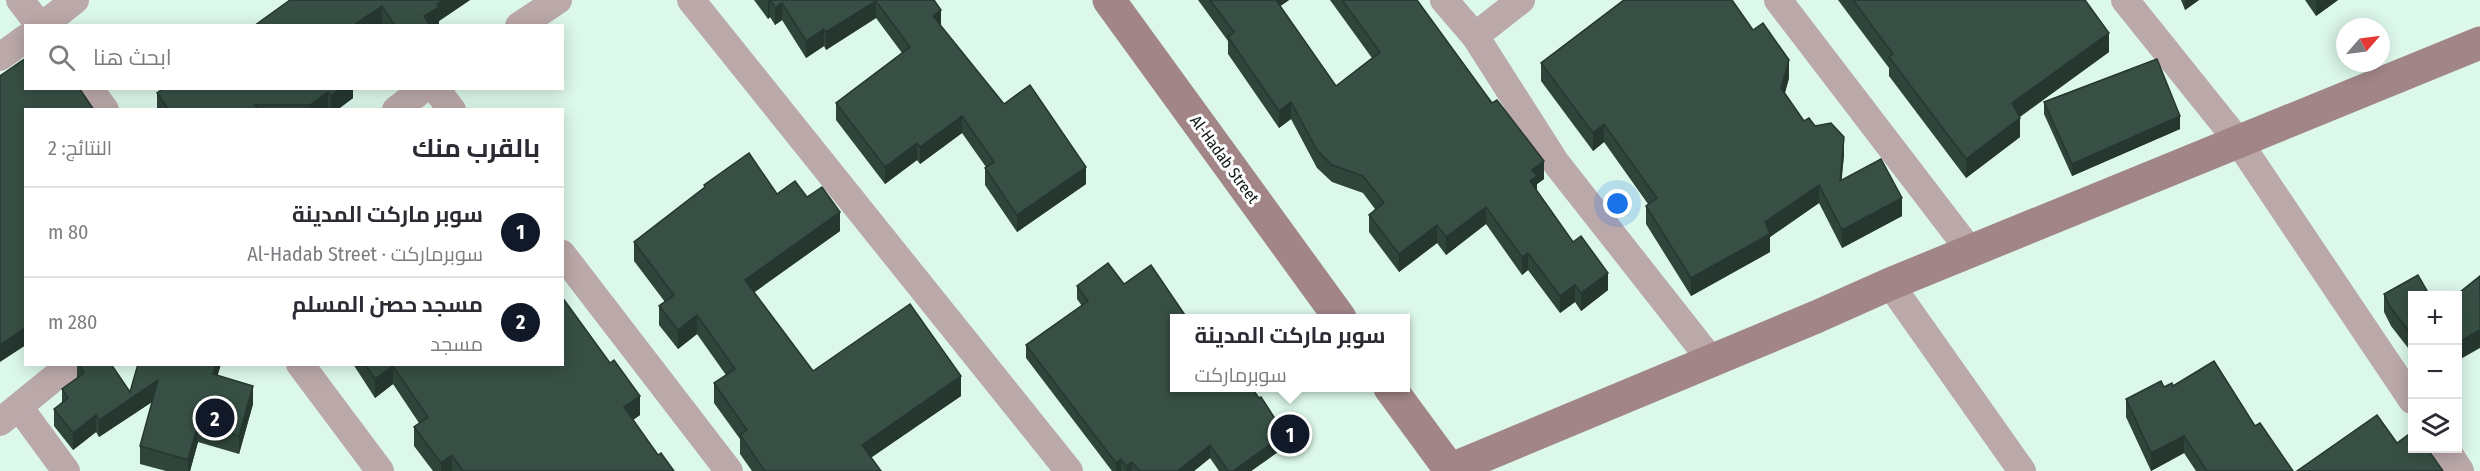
<!DOCTYPE html>
<html lang="ar">
<meta charset="utf-8">
<style>
:root{--surface:#fff;--page:#f7f7f7;--text:#2b2b33;--muted:#7c7c81;--line:#e1e1e2;--accent:#111827}
body{margin:0;font-family:"Fira Sans Condensed",Cairo,sans-serif;background:var(--page);color:var(--text);direction:rtl}
.controls{position:absolute;right:18px;bottom:18px;display:grid;overflow:hidden;border-radius:0px;box-shadow:0 3px 15px #0003}
.controls button{width:54px;height:54px;display:grid;place-items:center;padding:0;border:0;border-bottom:2px solid var(--line);background:var(--surface);color:var(--text);font:30px sans-serif}
.compass{position:absolute;left:2336px;top:18px;width:54px;height:54px;border-radius:50%;background:var(--surface);box-shadow:0 3px 15px #0003;rotate:62deg}
.you{position:absolute;left:1618px;top:204px;width:21px;height:21px;margin:-15px;border:4px solid #fff;border-radius:50%;background:#1a73e8;box-shadow:0 0 0 9px #1a73e833}
.badge{display:grid;place-items:center;width:39px;height:39px;border-radius:50%;background:var(--accent);color:#fff;font-size:20px;font-weight:700}
.pin{position:absolute;translate:-50% -50%;border:3px solid #fff;box-shadow:0 2px 6px #0006}
.popup{position:absolute;left:1170px;top:314px;width:240px;height:78px;box-sizing:border-box;display:grid;place-content:center;border-radius:0px;background:var(--surface);filter:drop-shadow(0 2px 4px #0005);font-size:20px;white-space:nowrap;color:var(--muted)}
.popup b{font-size:22px;color:var(--text)}
.popup::after{content:'';position:absolute;left:50%;top:100%;margin-left:-12px;border:12px solid transparent;border-top-color:var(--surface)}
.list{margin:0;padding:0;list-style:none}
h2{display:flex;justify-content:space-between;align-items:center;height:78px;margin:0;padding:0 24px;font-size:26px}
h2 small{font-size:20px;font-weight:400;color:var(--muted)}
.list li{display:grid;grid-template-columns:39px 1fr auto;gap:18px;align-items:center;box-sizing:border-box;height:90px;padding:0 24px;border-top:2px solid var(--line)}
.list b{display:block;font-size:22px;white-space:nowrap}
.list p{margin:0;font-size:20px;white-space:nowrap;color:var(--muted)}
.list em{font-size:20px;font-style:normal;color:var(--muted)}
.icon{flex:none;width:33px;height:33px;fill:none;stroke:currentColor;stroke-width:2;stroke-linecap:round;stroke-linejoin:round}
.map{position:relative;flex:none;width:2480px;height:471px;overflow:hidden;direction:ltr}
.search{position:absolute;background:var(--surface);box-shadow:0 3px 15px #0003;left:24px;top:24px;width:540px;height:66px;display:flex;align-items:center;gap:15px;box-sizing:border-box;padding:0 21px;border-radius:0px;color:var(--muted);font-size:22px}
.panel{position:absolute;background:var(--surface);box-shadow:0 3px 15px #0003;left:24px;top:108px;width:540px;height:258px;border-radius:0px;direction:rtl}
.map>svg:first-child{display:block}
.lines{fill:none;stroke-linecap:round;stroke-linejoin:round}
.street{stroke:#bba8a9;stroke-width:28}
.secondary{stroke:#a18587;stroke-width:33}
.wall{fill:#2f443a}
.shaded-wall{fill:#263730}
.building{fill:#374f44;stroke:#263730;stroke-width:1.5}
.labels{text-anchor:middle;stroke-width:6;stroke-linejoin:round;paint-order:stroke}
.street-label{font-size:16px;fill:#101a15;stroke:#fefefe}
</style>
<div class="map">
<svg width="2480" height="471" viewBox="0 0 2480 471">
<rect width="100%" height="100%" fill="#dcf8ea"/>
<g class="lines">
<g class="street">
<polyline points="20,0 40,26"/>
<polyline points="691,0 1069,471"/>
<polyline points="1444,0 1475,36 1556,163 1711,360"/>
<polyline points="1778,0 1971,252"/>
<polyline points="2125,0 2238,141 2412,400"/>
<polyline points="42,26 75,0"/>
<polyline points="519,26 558,0"/>
<polyline points="1475,36 1521,0"/>
<polyline points="0,57 26,38"/>
<polyline points="89,88 105,110"/>
<polyline points="435,88 452,110"/>
<polyline points="396,110 424,88"/>
<polyline points="562,254 729,471"/>
<polyline points="1890,284 2022,471"/>
<polyline points="300,364 380,471"/>
<polyline points="19,407 66,471"/>
<polyline points="0,422 71,364"/>
<polyline points="2445,448 2460,471"/>
</g>
<g class="secondary">
<polyline points="1109,0 1340,318"/>
<polyline points="1390,388 1451,471"/>
<polyline points="1447,471 1816,317 1890,284 2480,43"/>
</g>
</g>
<g class="wall">
<polygon points="290,0 470,0 439,21 439,25 437,26 383,26 382,24"/>
<polygon points="754,0 934,0 941,26 1004,104 1086,184 1017,232 985,185 985,168 986,167 962,133 920,164 917,160 885,184 836,120 836,103 902,53 876,18 826,50 824,46 806,58 782,20 775,25 770,17 768,19"/>
<polygon points="1198,0 1289,0 1280,6 1336,86 1372,58 1330,0 1417,0 1544,179 1537,184 1537,191 1608,290 1581,311 1575,302 1560,313 1528,270 1522,275 1486,224 1446,255 1437,243 1399,272 1369,232 1369,215 1375,209 1363,193 1332,182 1317,168 1291,119 1279,128 1228,54 1228,41"/>
<polygon points="1623,0 1732,0 1753,30 1789,78 1785,93 1804,121 1815,126 1844,155 1841,180 1902,216 1842,248 1819,203 1770,237 1770,252 1691,296 1646,224 1646,206 1648,204 1604,142 1593,151 1541,81 1541,63"/>
<polygon points="1838,0 2085,0 2109,52 2020,117 2020,137 1966,178 1889,76 1889,68"/>
<polygon points="2181,0 2199,0 2185,10"/>
<polygon points="2305,0 2338,0 2316,16"/>
<polygon points="353,88 353,98 337,110 157,110 157,93"/>
<polygon points="2044,102 2180,129 2072,176 2044,114"/>
<polygon points="704,185 807,197 840,231 754,292 813,371 961,396 871,457 881,471 752,471 740,454 740,439 714,403 714,383 726,375 697,334 678,349 659,325 659,306 665,302 634,261 634,242 704,188"/>
<polygon points="1124,284 1174,318 1285,447 1251,471 1219,471 1210,458 1194,471 1112,471 1026,358 1026,345 1082,306 1077,299 1077,286"/>
<polygon points="2384,294 2412,296 2412,353 2391,326 2384,312"/>
<polygon points="77,364 111,364 130,392 138,364 221,364 217,375 253,404 239,454 198,442 190,471 166,471 140,464 140,446 152,402 99,437 96,432 73,450 54,426 54,409 62,403 62,389 77,378"/>
<polygon points="353,364 562,364 640,415 633,420 658,455 674,471 433,471 414,446 414,427 419,423 393,384 375,398"/>
<polygon points="2173,386 2255,426 2293,471 2196,471 2184,453 2151,471 2126,417 2126,399 2164,387"/>
</g>
<g class="shaded-wall">
<polygon points="444,0 470,0 439,21 439,25 437,26 424,26 424,16"/>
<polygon points="770,0 770,17 768,19 768,1"/>
<polygon points="1272,0 1289,0 1272,12"/>
<polygon points="2185,0 2199,0 2185,10"/>
<polygon points="2316,0 2338,0 2316,16"/>
<polygon points="876,1 876,18 826,50 826,32"/>
<polygon points="782,3 782,20 775,25 775,8"/>
<polygon points="382,6 382,24 379,26 352,26"/>
<polygon points="941,10 941,27 933,16"/>
<polygon points="824,29 824,46 806,58 806,41"/>
<polygon points="2109,33 2109,52 2012,122 2012,103"/>
<polygon points="1789,60 1789,78 1781,106 1781,88"/>
<polygon points="341,88 353,88 353,98 337,110 331,110 331,96"/>
<polygon points="328,92 328,110 310,110 310,105"/>
<polygon points="1291,102 1291,119 1279,128 1279,111"/>
<polygon points="962,116 962,133 920,164 920,147"/>
<polygon points="2180,116 2180,129 2072,176 2072,164"/>
<polygon points="2020,118 2020,137 1966,178 1966,159"/>
<polygon points="1604,124 1604,142 1593,151 1593,133"/>
<polygon points="1844,137 1844,155 1840,199 1840,181"/>
<polygon points="917,143 917,160 885,184 885,167"/>
<polygon points="1544,161 1544,179 1537,184 1537,193 1530,181 1532,170"/>
<polygon points="1086,167 1086,184 1017,232 1017,215"/>
<polygon points="1819,185 1819,203 1770,237 1770,252 1691,296 1691,278 1765,222"/>
<polygon points="1902,198 1902,216 1842,248 1842,230"/>
<polygon points="1486,207 1486,224 1446,255 1446,237"/>
<polygon points="840,212 840,231 745,299 745,280"/>
<polygon points="1437,225 1437,243 1399,272 1399,254"/>
<polygon points="1528,253 1528,270 1522,275 1522,257"/>
<polygon points="1608,273 1608,290 1581,311 1581,293"/>
<polygon points="1575,285 1575,302 1560,313 1560,296"/>
<polygon points="697,315 697,334 678,349 678,330"/>
<polygon points="26,327 26,345 0,362 0,345"/>
<polygon points="2480,330 2480,348 2457,361 2457,343"/>
<polygon points="216,364 221,364 213,392 213,374"/>
<polygon points="393,366 393,384 375,398 375,379"/>
<polygon points="961,376 961,396 862,464 862,445"/>
<polygon points="158,380 158,398 99,437 99,420"/>
<polygon points="253,386 253,404 239,454 239,436"/>
<polygon points="640,396 640,415 624,426 624,407"/>
<polygon points="96,415 96,432 73,450 73,433"/>
<polygon points="198,424 198,442 190,471 188,471 188,460"/>
<polygon points="1285,434 1285,447 1251,471 1233,471"/>
<polygon points="2184,436 2184,453 2151,471 2151,453"/>
<polygon points="1210,445 1210,458 1194,471 1178,471"/>
<polygon points="452,455 452,471 441,471 441,463"/>
<polygon points="1121,459 1121,471 1116,471 1116,463"/>
<polygon points="1132,462 1132,471 1126,471 1126,466"/>
</g>
<g class="building">
<polygon points="290,0 444,0 437,4 439,7 424,16 429,24 426,26 395,26 382,6 352,26 254,26"/>
<polygon points="770,0 934,0 941,10 933,16 1004,104 1030,85 1086,167 1017,215 985,168 994,162 962,116 920,147 917,143 885,167 836,103 910,47 876,1 826,32 824,29 806,41 782,3 775,8"/>
<polygon points="1210,0 1276,0 1336,86 1380,52 1342,0 1417,0 1492,103 1497,100 1544,161 1532,170 1537,176 1530,181 1573,242 1581,236 1608,273 1581,293 1575,285 1560,296 1528,253 1522,257 1486,207 1446,237 1437,225 1399,254 1369,215 1384,203 1363,176 1332,165 1317,150 1291,102 1279,111 1228,37 1234,32"/>
<polygon points="1624,0 1732,0 1753,30 1763,23 1789,60 1781,88 1804,121 1809,118 1815,126 1831,123 1844,137 1840,181 1881,159 1902,198 1842,230 1819,185 1765,222 1770,234 1691,278 1646,206 1657,198 1604,124 1593,133 1541,63"/>
<polygon points="1853,0 2085,0 2109,33 2012,103 2020,118 1966,159 1889,57 1893,54"/>
<polygon points="26,58 26,88 79,88 94,110 26,110 26,327 0,345 0,76"/>
<polygon points="2157,59 2180,116 2072,164 2044,102"/>
<polygon points="164,88 341,88 331,96 328,92 310,105 255,105 259,110 169,110 157,93"/>
<polygon points="749,153 777,194 795,181 807,197 822,187 840,212 745,280 813,371 910,304 961,376 862,445 881,471 765,471 740,435 747,430 714,383 735,369 697,315 678,330 659,306 674,295 634,242 705,187 704,185"/>
<polygon points="1108,263 1124,284 1151,265 1187,318 1174,318 1174,387 1251,387 1259,398 1261,397 1285,434 1233,471 1228,471 1210,445 1178,471 1140,471 1132,462 1126,466 1121,459 1116,463 1026,345 1088,301 1077,286"/>
<polygon points="2418,275 2430,296 2412,296 2412,335 2391,308 2384,294"/>
<polygon points="2480,276 2480,330 2457,343 2457,296 2455,296"/>
<polygon points="562,297 610,363 614,360 640,396 624,407 658,455 661,453 674,471 463,471 452,455 441,463 414,427 428,417 393,366 375,379 365,364 562,364"/>
<polygon points="2214,361 2255,426 2260,423 2293,471 2207,471 2184,436 2151,453 2126,399 2161,381 2164,387 2172,383 2173,386"/>
<polygon points="79,364 111,364 130,392 138,364 216,364 213,374 253,386 239,436 198,424 188,460 140,446 158,380 99,420 96,415 73,433 54,409 68,398 62,389 84,373"/>
<polygon points="2377,415 2397,443 2412,432 2412,448 2427,448 2443,471 2297,471"/>
</g>
<g class="labels">
<g class="street-label">
<text transform="translate(1225 159) rotate(54)" y="6">Al-Hadab Street</text>
</g>
</g>
</svg>
<div class="controls">
<button>+</button>
<button>−</button>
<button><svg class="icon" aria-label="layers" viewBox="0 0 24 24"><path d="M12 4l9 5-9 5-9-5zM3 14l9 5 9-5"/></svg></button>
</div>
<svg class="compass" viewBox="-18 -18 36 36"><path d="M0-13l5 13h-10z" fill="#e53935"/><path d="M0 13l5-13h-10z" fill="#7c7c81"/></svg>
<div class="you"></div>
<div class="pin badge" style="left:1290px;top:434px">1</div>
<div class="popup"><b>سوبر ماركت المدينة</b>سوبرماركت</div>
<div class="pin badge" style="left:215px;top:418px">2</div>
<div class="search"><svg class="icon" aria-label="search" viewBox="0 0 24 24"><circle cx="10" cy="10" r="6"/><path d="M15 15l6 6"/></svg>ابحث هنا</div>
<section class="panel">
<h2>بالقرب منك<small>النتائج: 2</small></h2>
<ul class="list">
<li><span class="badge">1</span><div><b>سوبر ماركت المدينة</b><p>سوبرماركت · Al-Hadab Street</p></div><em>80 m</em></li>
<li><span class="badge">2</span><div><b>مسجد حصن المسلم</b><p>مسجد</p></div><em>280 m</em></li>
</ul>
</section>
</div>
